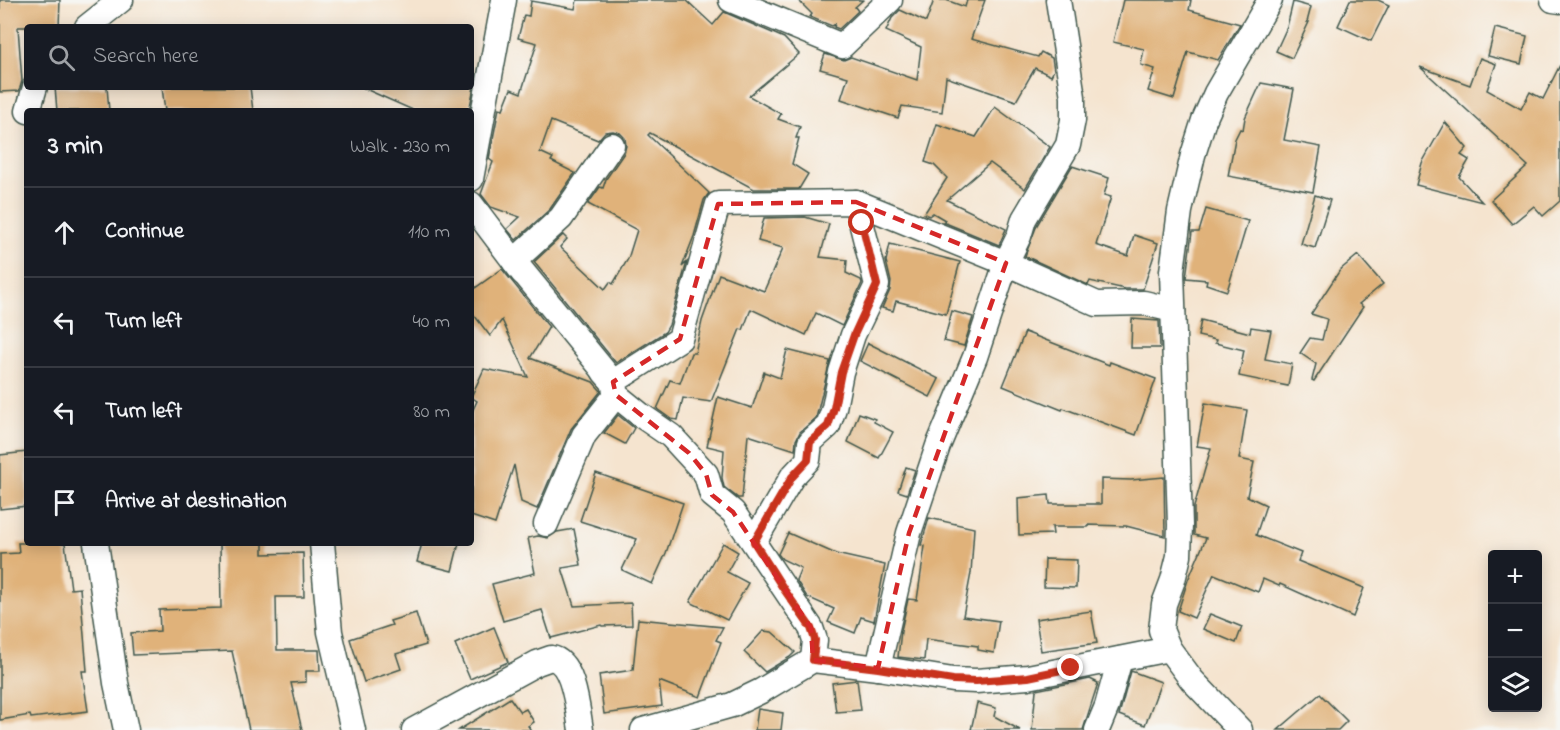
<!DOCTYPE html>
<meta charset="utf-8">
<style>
:root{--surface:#171b24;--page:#20242c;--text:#f1f3f6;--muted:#9ea1a6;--line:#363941}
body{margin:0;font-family:"Indie Flower",sans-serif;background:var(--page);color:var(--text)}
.controls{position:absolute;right:18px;bottom:18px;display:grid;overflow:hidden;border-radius:6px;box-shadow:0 3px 15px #0003}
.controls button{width:54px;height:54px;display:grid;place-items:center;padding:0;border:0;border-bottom:2px solid var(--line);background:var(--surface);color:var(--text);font:30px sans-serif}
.stop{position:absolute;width:18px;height:18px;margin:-14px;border:4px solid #c8321e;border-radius:50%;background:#fff}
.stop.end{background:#c8321e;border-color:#fff;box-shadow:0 2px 6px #0008}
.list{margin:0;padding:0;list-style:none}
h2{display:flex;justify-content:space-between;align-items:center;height:78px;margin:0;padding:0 24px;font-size:26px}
h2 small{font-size:20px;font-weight:400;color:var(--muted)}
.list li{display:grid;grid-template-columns:39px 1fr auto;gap:18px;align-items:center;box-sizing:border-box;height:90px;padding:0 24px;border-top:2px solid var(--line)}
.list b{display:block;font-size:22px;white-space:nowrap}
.list em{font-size:20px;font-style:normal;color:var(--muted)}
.icon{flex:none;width:33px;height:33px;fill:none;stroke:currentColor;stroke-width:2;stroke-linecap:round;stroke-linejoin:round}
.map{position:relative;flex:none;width:1560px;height:730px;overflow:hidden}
.search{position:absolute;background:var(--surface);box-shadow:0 3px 15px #0003;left:24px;top:24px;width:450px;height:66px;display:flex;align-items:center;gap:15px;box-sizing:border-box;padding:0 21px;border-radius:6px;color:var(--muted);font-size:22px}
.panel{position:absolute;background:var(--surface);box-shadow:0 3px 15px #0003;left:24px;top:108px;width:450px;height:438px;border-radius:6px}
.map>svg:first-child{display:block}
.building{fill:#e0b27a}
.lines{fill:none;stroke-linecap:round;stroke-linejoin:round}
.minor-casing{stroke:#3f564b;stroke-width:27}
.minor{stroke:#fff;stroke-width:24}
.route{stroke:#c8321e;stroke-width:8}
.marked{fill:none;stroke:#d62828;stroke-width:4.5;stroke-dasharray:12 8;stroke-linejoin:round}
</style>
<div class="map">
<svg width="1560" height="730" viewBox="0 0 1560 730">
<rect width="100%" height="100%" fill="#f6f6f2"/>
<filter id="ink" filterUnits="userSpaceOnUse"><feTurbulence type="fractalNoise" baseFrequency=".0167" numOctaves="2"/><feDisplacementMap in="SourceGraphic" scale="12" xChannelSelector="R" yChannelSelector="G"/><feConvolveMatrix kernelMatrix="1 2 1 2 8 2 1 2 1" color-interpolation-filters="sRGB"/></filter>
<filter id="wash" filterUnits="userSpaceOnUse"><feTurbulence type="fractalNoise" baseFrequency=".008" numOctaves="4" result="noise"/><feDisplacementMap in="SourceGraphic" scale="24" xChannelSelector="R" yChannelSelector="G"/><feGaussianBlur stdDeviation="1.35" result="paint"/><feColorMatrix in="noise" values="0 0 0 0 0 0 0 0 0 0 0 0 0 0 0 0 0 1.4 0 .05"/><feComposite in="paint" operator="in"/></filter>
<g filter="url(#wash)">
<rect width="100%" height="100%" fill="#f5e4cf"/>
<g id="blocks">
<g class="building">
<polygon points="0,0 60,0 59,27 18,27 22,81 19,91 0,92"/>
<polygon points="577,0 686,0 713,25 724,12 784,38 799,54 749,96 781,114 778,119 800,127 796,138 799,138 792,164 808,174 799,189 754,189 650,133 648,135 709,193 704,200 694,236 682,267 687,262 669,325 665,332 616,363 534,262 563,235 567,239 560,247 605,289 610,282 613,284 628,259 637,230 588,204 600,187 603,188 606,179 624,153 626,146 625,138 620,133 613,131 605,132 598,140 551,121 540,152 553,158 551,161 575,173 550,209 516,240 507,229 520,217 491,207 481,194 493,162 489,159 499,108 503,109 511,89 521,93 537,43 518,38 524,15 529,16 531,1 575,9"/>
<polygon points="798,0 863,0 855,7 858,11 839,29 834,27 835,24 832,26 810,17 812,14"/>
<polygon points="934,0 946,0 965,7 967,0 985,0 971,39 1038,57 1041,52 1052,58 1054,70 1051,76 1035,68 1016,101 946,77 942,112 902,106 898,118 841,99 848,77 820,69 825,54 844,60 851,57 917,80 921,47 886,31 892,18 900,10 926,22"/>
<polygon points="1123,0 1191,0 1189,10 1240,24 1218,60 1188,52 1174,99 1148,91 1155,69 1141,65 1144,49 1113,42"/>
<polygon points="1350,0 1378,0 1389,5 1371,41 1338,26"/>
<polygon points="1293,2 1311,7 1307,22 1309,22 1292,58 1276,51 1287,27"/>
<polygon points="1495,28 1527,36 1521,64 1488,56"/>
<polygon points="1480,58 1496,64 1487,90 1521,109 1530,92 1543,99 1560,65 1560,201 1543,216 1534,206 1512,224 1491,200 1528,166 1420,67 1470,85"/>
<polygon points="1261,83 1294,89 1284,140 1321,147 1313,192 1228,176 1235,139 1240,129 1243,130 1245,118"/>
<polygon points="55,87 107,87 109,111 57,111"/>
<polygon points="162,87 250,87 253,111 165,111"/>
<polygon points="361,87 474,87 469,111 415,111"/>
<polygon points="995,107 1050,147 1025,189 990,163 947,200 1006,229 999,245 943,222 945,220 933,213 929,216 924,214 947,178 934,165 925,162 937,124 976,137"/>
<polygon points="1445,122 1467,148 1461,155 1469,160 1459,177 1482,202 1416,185 1422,163"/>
<polygon points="1072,166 1109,178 1104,195 1111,197 1096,245 1128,256 1134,235 1158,243 1143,289 1125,289 1090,281 1088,285 1025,256 1037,225"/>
<polygon points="1315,195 1330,200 1315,248 1301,244"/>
<polygon points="1206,209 1248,221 1227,291 1206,284 1207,280 1186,278 1192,232 1199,232"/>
<polygon points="805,217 829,224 820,257 847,260 846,273 861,280 862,283 842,326 816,313 806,335 751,309 743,330 740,329 711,402 683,398 678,420 671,419 657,409 670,380 680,383 691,353 695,353 702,321 719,274 764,291 783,248 758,241 764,218"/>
<polygon points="890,244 960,262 946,314 896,301 893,311 882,308 890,290 891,282 886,261"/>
<polygon points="1358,255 1383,284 1359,304 1363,307 1314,381 1312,380 1316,364 1300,353 1310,338 1322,340 1327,319 1311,314 1340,270"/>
<polygon points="502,269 549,327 530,358 593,382 601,391 571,429 537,509 521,502 514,465 495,524 471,516 471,414 477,401 471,397 484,369 528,377 502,320 490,336 471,311 471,291"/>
<polygon points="952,311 973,317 964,346 944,341"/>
<polygon points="1132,319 1159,321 1160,348 1131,348"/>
<polygon points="1201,320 1250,333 1251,327 1271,330 1265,359 1292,364 1288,386 1239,376 1244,350 1215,343 1216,340 1198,336"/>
<polygon points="1025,332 1109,365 1110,362 1156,379 1136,435 1063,408 1062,410 1003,386"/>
<polygon points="868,343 939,379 930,397 860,361"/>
<polygon points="787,350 830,361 816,418 800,432 796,440 795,450 748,435 742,498 738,498 724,487 722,478 724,450 707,446 718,397 752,408 764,372 780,378"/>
<polygon points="1205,403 1247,410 1239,459 1254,462 1247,496 1266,505 1256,535 1301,553 1298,561 1364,588 1353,617 1280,584 1279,586 1263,579 1258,592 1214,574 1194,618 1178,611 1188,580 1206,538 1194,535 1194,507 1211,448 1197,446"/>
<polygon points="859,413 875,419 874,422 893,432 879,458 848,442"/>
<polygon points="618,415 634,428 625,444 604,433"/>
<polygon points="27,452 27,506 0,509 0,455"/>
<polygon points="906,467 915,470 907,494 898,491"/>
<polygon points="596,473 683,503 666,553 652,584 622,570 637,539 580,521"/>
<polygon points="1164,477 1165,536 1126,526 1088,525 1088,527 1052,527 1053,534 1019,535 1018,498 1049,495 1050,504 1101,504 1101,479 1131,480"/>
<polygon points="929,518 974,528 971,573 963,616 999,621 994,653 978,650 978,646 926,639 924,660 898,657 901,631 908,599 917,600 925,546 921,545"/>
<polygon points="574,529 581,565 562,568 574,606 631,603 632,625 602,626 601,625 551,638 542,610 503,621 492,584 535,573 528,538 538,536 548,538 557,532"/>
<polygon points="788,533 836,554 885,565 874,621 861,617 855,633 828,622 834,609 807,597 796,580 801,568 782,559 778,554"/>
<polygon points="18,543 65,543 71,589 80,588 87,671 82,671 88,711 31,718 30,715 0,720 0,554 19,553"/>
<polygon points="220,543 263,543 263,554 303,553 304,597 276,597 277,650 319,650 320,671 306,671 306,682 291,683 302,730 249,730 232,651 133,655 131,633 160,631 159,610 221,608"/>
<polygon points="422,543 459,543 452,571 417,562"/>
<polygon points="723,543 738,552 727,572 748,583 727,620 690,602"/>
<polygon points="1045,559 1077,560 1076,588 1044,587"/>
<polygon points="1091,611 1097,643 1041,651 1036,619"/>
<polygon points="416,613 426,645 396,654 401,669 364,682 350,639 392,625 390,621"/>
<polygon points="1210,614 1242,627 1236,643 1203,629"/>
<polygon points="638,619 723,627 716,640 721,642 700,697 659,681 662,706 604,714 599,675 633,670"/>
<polygon points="494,627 508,662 470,679 455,644"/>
<polygon points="763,631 772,632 795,652 790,657 765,672 744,652"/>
<polygon points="1131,671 1161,682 1145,725 1119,715"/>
<polygon points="1090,679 1098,683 1083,730 1032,730 1036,690"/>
<polygon points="857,680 861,710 836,712 832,683"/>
<polygon points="1320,694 1347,721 1338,730 1278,730"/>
<polygon points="510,698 520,712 526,709 534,722 528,726 531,730 459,730"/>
<polygon points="977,703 996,708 994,716 1020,730 971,730"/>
<polygon points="758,709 783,713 781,730 755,730"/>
</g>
</g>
</g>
<g filter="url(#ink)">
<use href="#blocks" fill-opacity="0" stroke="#3f564b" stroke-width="1.5"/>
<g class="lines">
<defs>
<g id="minor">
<polyline points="731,0 842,46 890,0"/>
<polyline points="1553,0 1560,1"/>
<polyline points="87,27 121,0"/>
<polyline points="28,111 35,87"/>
<polyline points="471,179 504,0"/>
<polyline points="471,204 523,273"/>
<polyline points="514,261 613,382 680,339 718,204 856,202 1006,263 1097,304 1144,303 1173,310"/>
<polyline points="514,261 561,218 612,145"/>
<polyline points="604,372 613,382 616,395 642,416 671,436 706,474 712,495 733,512 811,628 815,640 813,660"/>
<polyline points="546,524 584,435 616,395"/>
<polyline points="754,542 792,477 808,460 810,442 828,426 834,408 841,372 853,335 877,285 856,202"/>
<polyline points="96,543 116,683 126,730"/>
<polyline points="322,543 330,632 353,730"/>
<polyline points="878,668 909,533 938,446 975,357 1006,263 1019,236 1024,219 1068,145 1073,120 1073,97 1058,0"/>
<path d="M414 730 537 663 551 658C574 661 578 712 581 730"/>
<polyline points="643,730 732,705 761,691 813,660 878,668 953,680 976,681 1028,677 1169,649"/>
<polyline points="1097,730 1107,706 1120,659"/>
<polyline points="1240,730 1192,680 1169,649 1161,630 1164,604 1173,580 1179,556 1180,525 1172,271 1180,211 1193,155 1204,120 1216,93 1270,0"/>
</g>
</defs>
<use href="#minor" class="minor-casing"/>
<use href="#minor" class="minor"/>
</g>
</g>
<g class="lines" filter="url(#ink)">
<polyline class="route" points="862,223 877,285 854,335 841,372 834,408 828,426 810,442 808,460 792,477 754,542 783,588 811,628 815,640 813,660 878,668 953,680 976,681 1028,677 1071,668"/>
</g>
<path class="marked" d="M856 202 1006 263 909 533 878 668 813 660 811 628 733 512 712 495 706 474 689 453 616 395 613 382 680 339 718 204Z"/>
</svg>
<div class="controls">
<button>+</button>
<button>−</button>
<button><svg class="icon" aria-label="layers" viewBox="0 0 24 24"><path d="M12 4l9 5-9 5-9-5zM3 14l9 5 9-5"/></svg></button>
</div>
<div class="stop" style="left:862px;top:223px"></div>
<div class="stop end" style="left:1071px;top:668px"></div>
<div class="search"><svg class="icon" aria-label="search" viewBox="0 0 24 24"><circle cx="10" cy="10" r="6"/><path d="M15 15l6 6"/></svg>Search here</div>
<section class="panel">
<h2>3 min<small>Walk · 230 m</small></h2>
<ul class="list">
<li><svg class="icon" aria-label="ahead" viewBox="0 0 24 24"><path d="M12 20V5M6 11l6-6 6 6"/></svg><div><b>Continue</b></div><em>110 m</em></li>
<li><svg class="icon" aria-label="left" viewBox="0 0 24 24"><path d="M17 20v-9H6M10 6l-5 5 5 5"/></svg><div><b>Turn left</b></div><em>40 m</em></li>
<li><svg class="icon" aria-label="left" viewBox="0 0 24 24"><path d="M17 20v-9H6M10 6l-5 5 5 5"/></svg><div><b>Turn left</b></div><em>80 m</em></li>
<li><svg class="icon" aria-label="arrive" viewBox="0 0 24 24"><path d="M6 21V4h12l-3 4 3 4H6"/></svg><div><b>Arrive at destination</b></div></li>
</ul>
</section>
</div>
